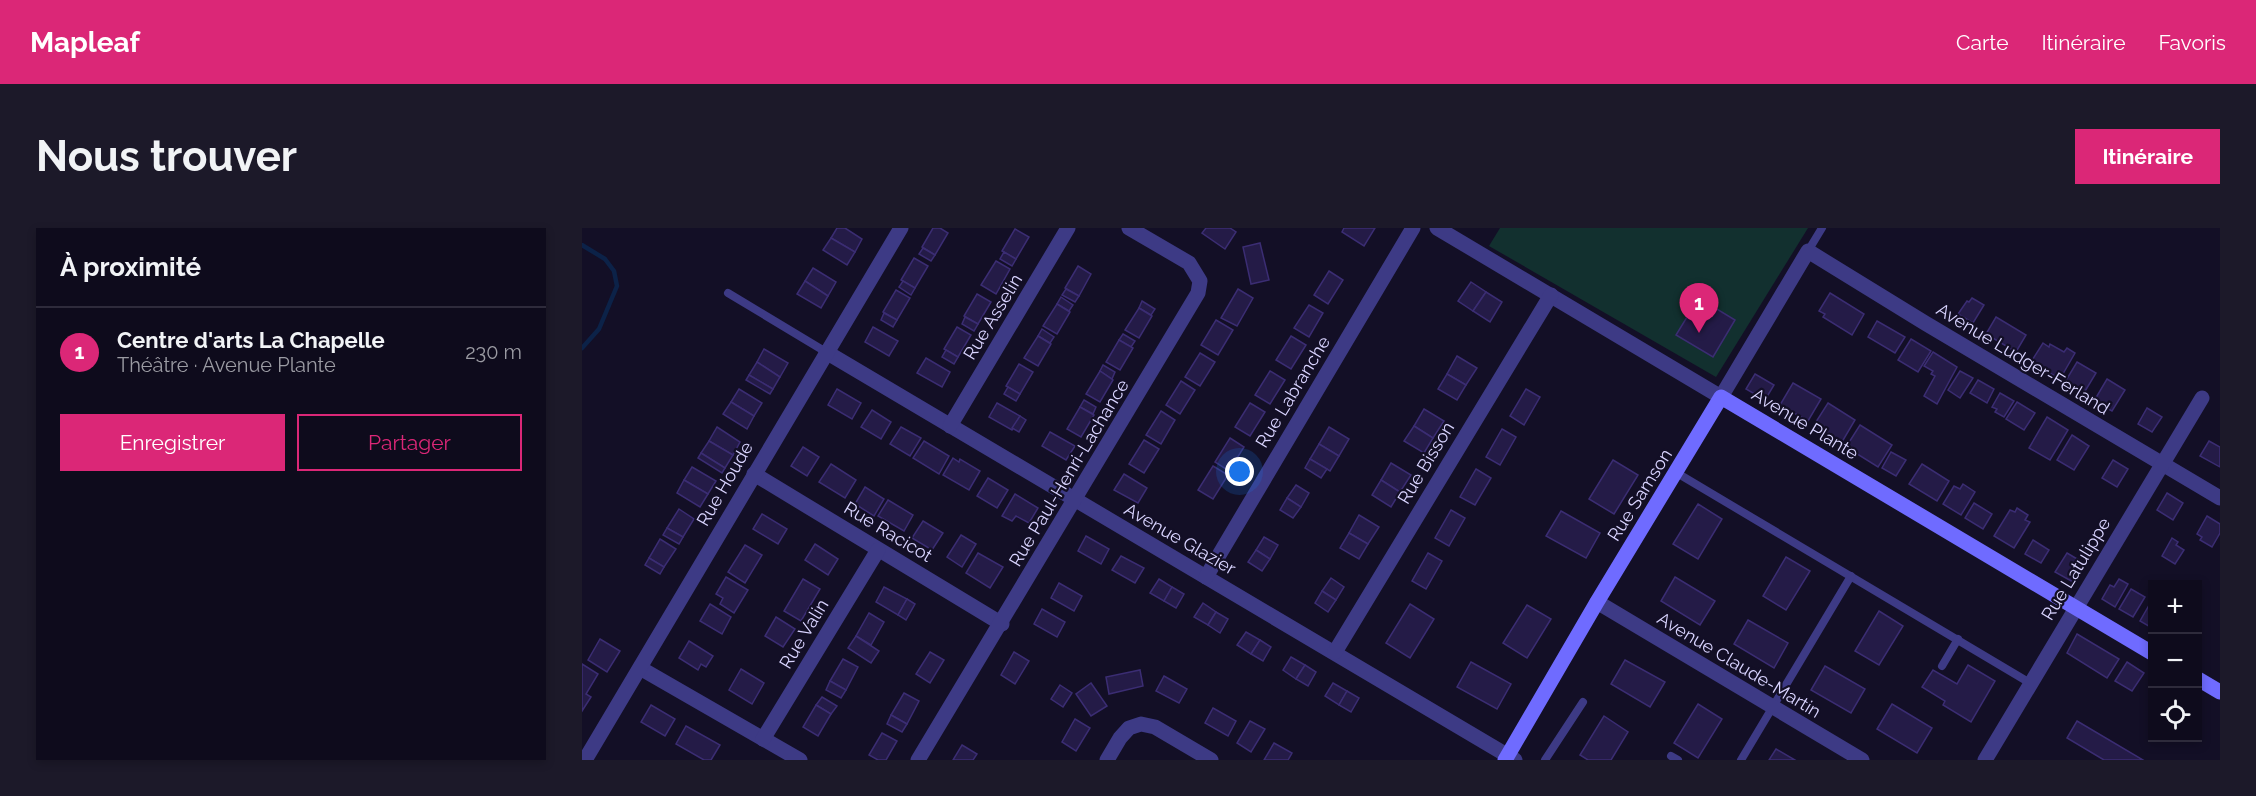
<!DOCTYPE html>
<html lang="fr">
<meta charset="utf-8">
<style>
:root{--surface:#0e0b1c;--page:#1c1929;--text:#f1f3f6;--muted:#9b9ba3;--line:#2e2b3b;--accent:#db2777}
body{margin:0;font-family:Raleway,sans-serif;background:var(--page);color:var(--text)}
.controls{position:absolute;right:18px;bottom:18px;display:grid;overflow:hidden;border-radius:0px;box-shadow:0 3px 9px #0003}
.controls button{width:54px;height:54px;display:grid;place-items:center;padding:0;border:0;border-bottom:2px solid var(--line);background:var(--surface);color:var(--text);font:30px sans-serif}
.you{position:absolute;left:658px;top:244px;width:21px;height:21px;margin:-15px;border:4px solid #fff;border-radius:50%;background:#1a73e8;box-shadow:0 0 0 9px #1a73e833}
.badge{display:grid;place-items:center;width:39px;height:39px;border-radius:50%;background:var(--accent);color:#fff;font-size:20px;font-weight:700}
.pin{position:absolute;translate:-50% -50px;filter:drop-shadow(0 2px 3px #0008)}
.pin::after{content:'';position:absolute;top:32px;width:21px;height:18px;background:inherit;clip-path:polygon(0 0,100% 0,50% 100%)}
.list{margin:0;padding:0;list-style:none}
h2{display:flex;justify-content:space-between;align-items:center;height:78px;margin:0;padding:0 24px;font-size:26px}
h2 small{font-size:20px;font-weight:400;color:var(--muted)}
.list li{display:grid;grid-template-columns:39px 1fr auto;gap:18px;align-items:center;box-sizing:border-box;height:90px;padding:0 24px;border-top:2px solid var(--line)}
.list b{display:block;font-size:22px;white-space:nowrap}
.list p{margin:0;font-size:20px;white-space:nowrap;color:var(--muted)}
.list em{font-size:20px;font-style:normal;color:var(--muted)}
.actions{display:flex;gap:12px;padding:18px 24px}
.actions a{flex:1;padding:14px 0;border:2px solid var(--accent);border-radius:0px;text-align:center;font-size:21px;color:var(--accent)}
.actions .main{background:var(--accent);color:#fff}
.icon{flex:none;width:33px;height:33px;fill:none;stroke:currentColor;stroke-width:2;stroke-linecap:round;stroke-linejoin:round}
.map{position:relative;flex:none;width:1638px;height:532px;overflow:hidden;border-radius:0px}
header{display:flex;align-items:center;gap:36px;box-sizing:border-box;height:84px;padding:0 30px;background:var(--accent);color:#fff}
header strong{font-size:28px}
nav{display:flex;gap:33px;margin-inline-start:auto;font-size:21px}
.intro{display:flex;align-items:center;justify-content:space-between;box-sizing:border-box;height:144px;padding:0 36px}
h1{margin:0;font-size:42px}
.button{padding:15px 27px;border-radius:0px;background:var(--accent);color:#fff;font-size:21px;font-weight:700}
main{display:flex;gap:36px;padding:0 36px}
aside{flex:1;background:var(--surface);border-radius:0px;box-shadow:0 3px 9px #0003}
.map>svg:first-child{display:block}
.green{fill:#12302f}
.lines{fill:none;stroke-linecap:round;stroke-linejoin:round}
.stream{stroke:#0c2248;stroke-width:4.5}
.building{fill:#241b47;stroke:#3b2d73;stroke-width:1.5}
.lane{stroke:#3d3a85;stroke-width:8}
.street{stroke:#3d3a85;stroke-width:15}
.secondary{stroke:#6f6bff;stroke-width:15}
.labels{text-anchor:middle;stroke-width:4.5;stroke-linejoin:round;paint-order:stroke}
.street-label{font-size:18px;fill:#d9d4ff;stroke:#130f26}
</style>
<header>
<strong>Mapleaf</strong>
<nav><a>Carte</a><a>Itinéraire</a><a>Favoris</a></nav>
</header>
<div class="intro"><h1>Nous trouver</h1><a class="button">Itinéraire</a></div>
<main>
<aside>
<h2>À proximité<small></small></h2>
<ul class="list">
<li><span class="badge">1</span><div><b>Centre d'arts La Chapelle</b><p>Théâtre · Avenue Plante</p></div><em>230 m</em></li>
</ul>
<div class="actions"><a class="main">Enregistrer</a><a>Partager</a></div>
</aside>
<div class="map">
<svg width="1638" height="532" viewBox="0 0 1638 532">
<rect width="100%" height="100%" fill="#130f26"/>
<polygon class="green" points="918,0 1226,0 1134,149 907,18"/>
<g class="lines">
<polyline class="stream" points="0,17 23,31 32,43 35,58 17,101 0,120"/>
</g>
<g class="building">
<polygon points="255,0 263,0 280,11 273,24 249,10"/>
<polygon points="351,0 358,0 366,5 353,27 340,19"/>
<polygon points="624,0 648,0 654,4 643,21 620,5"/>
<polygon points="762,0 793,0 782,18 760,4"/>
<polygon points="433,1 447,9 434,31 420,23"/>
<polygon points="249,10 273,24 265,37 241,22"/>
<polygon points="678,15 687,52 669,56 661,19"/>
<polygon points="341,20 353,27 349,33 337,26"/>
<polygon points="422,24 434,31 430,38 418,31"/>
<polygon points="332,30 346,38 333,60 319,52"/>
<polygon points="414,33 428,41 414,66 399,57"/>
<polygon points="496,38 509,46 497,68 483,60"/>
<polygon points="231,40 254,54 246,68 223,53"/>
<polygon points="747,43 761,52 746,76 732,67"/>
<polygon points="223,53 246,68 239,80 215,66"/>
<polygon points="321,53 333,60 329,67 317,59"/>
<polygon points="889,54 904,64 891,83 876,73"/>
<polygon points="484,61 497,68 493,74 480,67"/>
<polygon points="656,61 671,70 655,98 639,90"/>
<polygon points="314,62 328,70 315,92 301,84"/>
<polygon points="904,64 920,74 908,94 891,83"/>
<polygon points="1248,65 1282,86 1270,107 1241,89 1243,86 1237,83"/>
<polygon points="395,66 409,74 396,96 382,88"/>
<polygon points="479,69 491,77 487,83 475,76"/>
<polygon points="1390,70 1402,77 1391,95 1376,86 1385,73 1387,74"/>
<polygon points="560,73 573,81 569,87 557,80"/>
<polygon points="475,76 488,84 475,106 461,98"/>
<polygon points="1113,76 1127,84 1130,78 1153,92 1131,129 1094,107"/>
<polygon points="727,77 741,85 727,109 712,100"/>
<polygon points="557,80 570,88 557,110 543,102"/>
<polygon points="302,85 315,92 311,99 299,92"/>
<polygon points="383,89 396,96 392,103 380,96"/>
<polygon points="1414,89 1444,107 1434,124 1404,106"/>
<polygon points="634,92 651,102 636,127 619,117"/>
<polygon points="1295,93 1323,109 1313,125 1286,109"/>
<polygon points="291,99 316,113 307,128 283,114"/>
<polygon points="375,99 389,107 376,129 362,121"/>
<polygon points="460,101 472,109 468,115 456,108"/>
<polygon points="541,106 553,113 549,119 537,112"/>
<polygon points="456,108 469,116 456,138 442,130"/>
<polygon points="709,108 724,117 709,141 694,132"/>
<polygon points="1329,111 1349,123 1336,144 1316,132"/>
<polygon points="537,112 551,120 538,142 524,134"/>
<polygon points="1461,115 1467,119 1468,116 1482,124 1485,120 1493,125 1478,151 1449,134"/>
<polygon points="182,121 206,135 198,149 175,134"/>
<polygon points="364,122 376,129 372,136 360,129"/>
<polygon points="1351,124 1375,139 1355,176 1342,168 1353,148 1349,146 1351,143 1342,138"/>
<polygon points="618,125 633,134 618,158 603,149"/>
<polygon points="875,128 895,140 884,157 865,146"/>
<polygon points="344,130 368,144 360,159 335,145"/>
<polygon points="175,134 198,149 191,161 167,147"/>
<polygon points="1495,134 1514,145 1502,165 1483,154"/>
<polygon points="437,136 451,144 438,166 424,158"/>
<polygon points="521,137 533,144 530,151 518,143"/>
<polygon points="518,143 531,152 518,174 504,166"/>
<polygon points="688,143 703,152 688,176 673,167"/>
<polygon points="1378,143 1391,150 1378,170 1366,162"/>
<polygon points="865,146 884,157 875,172 856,161"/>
<polygon points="1173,146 1192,157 1183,172 1164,161"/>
<polygon points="167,147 191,161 188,166 164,152"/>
<polygon points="1525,151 1543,162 1530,183 1512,173"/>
<polygon points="1396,152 1412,161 1405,175 1388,165"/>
<polygon points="599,153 613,162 598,186 584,177"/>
<polygon points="1211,155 1239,171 1226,193 1198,177"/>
<polygon points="426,159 438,166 434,173 422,166"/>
<polygon points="157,161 180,175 172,188 149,174"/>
<polygon points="255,161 279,175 270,191 246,177"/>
<polygon points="944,161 958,169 942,197 928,188"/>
<polygon points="1418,165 1432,173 1422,189 1413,184 1415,181 1410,179"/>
<polygon points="502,172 514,179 511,186 498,179"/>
<polygon points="149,174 172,188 165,201 141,186"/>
<polygon points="1435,174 1453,185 1442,202 1424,191"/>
<polygon points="415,175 438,188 430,202 407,189"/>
<polygon points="668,175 683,184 668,208 653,199"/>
<polygon points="1246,175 1273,192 1260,214 1232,197"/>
<polygon points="498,179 512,187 499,209 485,201"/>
<polygon points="1565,180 1580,189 1570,204 1556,196"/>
<polygon points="842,181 862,193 851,210 832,198"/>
<polygon points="290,182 309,194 299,211 279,199"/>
<polygon points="579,183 593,192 579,216 564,207"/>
<polygon points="438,188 444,192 437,204 430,200"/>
<polygon points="1465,189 1486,202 1468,232 1447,220"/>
<polygon points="1278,197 1310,217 1296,239 1264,219"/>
<polygon points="832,198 851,210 842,225 822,213"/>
<polygon points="135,199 158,214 151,227 127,213"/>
<polygon points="319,199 339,210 328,228 308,216"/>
<polygon points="747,199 767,211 757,228 737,216"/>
<polygon points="920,201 934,209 918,237 904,229"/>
<polygon points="468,204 493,218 484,232 460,218"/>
<polygon points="1490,207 1507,218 1492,242 1475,232"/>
<polygon points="648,210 662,219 647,243 633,234"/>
<polygon points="562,212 577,221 562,245 547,236"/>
<polygon points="127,213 151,227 143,240 119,225"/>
<polygon points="342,213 367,228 357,246 331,230"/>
<polygon points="1627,213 1638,219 1638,239 1618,228"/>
<polygon points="737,216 757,228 748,243 728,231"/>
<polygon points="221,219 237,229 225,248 209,238"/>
<polygon points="1309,224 1324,232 1314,248 1300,240"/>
<polygon points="119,225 143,240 140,245 116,230"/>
<polygon points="371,230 377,234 378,231 398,243 387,262 361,247"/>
<polygon points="728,231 745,241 739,250 723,240"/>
<polygon points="1031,232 1056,247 1032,286 1007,271"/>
<polygon points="1531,232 1546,241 1535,259 1520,250"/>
<polygon points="809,235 829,247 818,264 799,252"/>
<polygon points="249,236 274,252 263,270 237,254"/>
<polygon points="1340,236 1367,253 1355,273 1327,256"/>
<polygon points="631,238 646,247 631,271 616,262"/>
<polygon points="110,239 134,253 126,266 102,252"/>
<polygon points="894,241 909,250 893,277 878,269"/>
<polygon points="542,246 565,260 556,275 532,262"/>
<polygon points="406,250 426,262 415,280 395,268"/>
<polygon points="102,252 126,266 118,279 95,265"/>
<polygon points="799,252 818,264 809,279 790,267"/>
<polygon points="1381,256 1393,264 1379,287 1361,276 1372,258 1378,261"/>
<polygon points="714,257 727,265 719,279 705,270"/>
<polygon points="283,259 302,271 292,288 273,276"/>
<polygon points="1585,265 1601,275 1591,292 1575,282"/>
<polygon points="433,266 456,280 447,295 434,288 430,293 420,288"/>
<polygon points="705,270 719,279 711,290 698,282"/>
<polygon points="306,272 331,287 322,303 296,288"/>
<polygon points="1392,275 1410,286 1401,301 1383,290"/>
<polygon points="1116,276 1140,291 1116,331 1091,316"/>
<polygon points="1435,280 1446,287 1443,292 1448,294 1432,320 1412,308 1428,282 1433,284"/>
<polygon points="97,281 112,291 101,309 85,300"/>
<polygon points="869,282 883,290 867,318 853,310"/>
<polygon points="979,283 1018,305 1004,330 964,308"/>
<polygon points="180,286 205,301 196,316 171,301"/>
<polygon points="777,287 797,299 786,316 767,305"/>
<polygon points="1625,288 1638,296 1638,305 1630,319 1618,312 1620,309 1615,306"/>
<polygon points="341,293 361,305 350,322 330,310"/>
<polygon points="85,300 101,309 97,316 81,307"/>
<polygon points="767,305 786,316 777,331 758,320"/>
<polygon points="379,307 394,316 380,339 365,329"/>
<polygon points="504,308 527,321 519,336 496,323"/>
<polygon points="682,309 696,317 688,331 674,322"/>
<polygon points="1590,310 1596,314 1594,317 1602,322 1593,336 1580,328"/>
<polygon points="78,311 94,321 82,339 67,330"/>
<polygon points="1451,312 1467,322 1459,335 1443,326"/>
<polygon points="233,316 256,331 246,347 223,332"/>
<polygon points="163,317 180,327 163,355 146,344"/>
<polygon points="674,322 688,331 680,343 666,334"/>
<polygon points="396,325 421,339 408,360 384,345"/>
<polygon points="846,325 860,333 844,361 830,353"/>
<polygon points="1485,325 1502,335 1491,354 1473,344"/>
<polygon points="539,328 562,340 553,355 530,342"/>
<polygon points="1204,329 1228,343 1204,382 1181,368"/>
<polygon points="67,330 82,339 78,346 63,337"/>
<polygon points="144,349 166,362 152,385 138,376 141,370 134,366"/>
<polygon points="1093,349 1133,373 1118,397 1079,373"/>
<polygon points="749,350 762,359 754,372 740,363"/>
<polygon points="221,351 238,361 219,393 202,383"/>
<polygon points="577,351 590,359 582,373 568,365"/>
<polygon points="1537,351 1546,356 1533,379 1520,371 1528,357 1532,359"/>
<polygon points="477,355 500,368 492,383 469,370"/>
<polygon points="302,359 325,371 316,387 294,374"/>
<polygon points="590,359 602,366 594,380 582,373"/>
<polygon points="1549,361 1563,369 1551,389 1537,381"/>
<polygon points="740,363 754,372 746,384 733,375"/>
<polygon points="325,371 333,376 324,392 316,387"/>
<polygon points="1570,372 1570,400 1558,393"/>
<polygon points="621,375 634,384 626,397 612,389"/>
<polygon points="128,376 149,389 140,406 118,393"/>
<polygon points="828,376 852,391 828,430 804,415"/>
<polygon points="945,377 969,391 945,430 921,415"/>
<polygon points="460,381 483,394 475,409 452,396"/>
<polygon points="1297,383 1321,398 1297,437 1273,423"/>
<polygon points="634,384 646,391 638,405 626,397"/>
<polygon points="287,385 302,394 289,417 274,408"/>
<polygon points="194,389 213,401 201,419 183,408"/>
<polygon points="1166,392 1206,415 1192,440 1152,416"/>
<polygon points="664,404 678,412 669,426 655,417"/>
<polygon points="1495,406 1537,431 1525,450 1485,425"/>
<polygon points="274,408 297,423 289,435 266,420"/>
<polygon points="18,411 38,423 25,444 6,432"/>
<polygon points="678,412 689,419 681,433 669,426"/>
<polygon points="107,413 131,428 124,439 119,436 116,442 97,430"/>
<polygon points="348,424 362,432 348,455 334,446"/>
<polygon points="432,424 447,433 433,456 419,447"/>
<polygon points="709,429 723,437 714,451 701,442"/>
<polygon points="261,431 276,439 264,462 248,453"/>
<polygon points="1043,432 1083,454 1068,479 1029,456"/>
<polygon points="889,434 929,456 915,481 875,459"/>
<polygon points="1545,434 1562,445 1550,463 1533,453"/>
<polygon points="0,436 16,446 4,466 9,469 0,483"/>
<polygon points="723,437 734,444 726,458 714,451"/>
<polygon points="1386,437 1413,453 1389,494 1361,477 1363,473 1340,459 1351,442 1375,456"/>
<polygon points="1243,438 1283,461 1269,485 1229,462"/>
<polygon points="159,441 182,455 170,476 147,462"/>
<polygon points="558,442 561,458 527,466 524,449"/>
<polygon points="582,448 605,461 597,475 574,463"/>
<polygon points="248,453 264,462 259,470 244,462"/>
<polygon points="509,455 525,478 509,488 494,466"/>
<polygon points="751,455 765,463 757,477 743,468"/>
<polygon points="478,457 490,465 481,479 469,471"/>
<polygon points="765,463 777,470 769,484 757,477"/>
<polygon points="322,465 337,473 325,496 309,487"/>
<polygon points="240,469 255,478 249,486 234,477"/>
<polygon points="1116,476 1140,491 1116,530 1092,515"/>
<polygon points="1310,476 1350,500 1335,525 1295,501"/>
<polygon points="69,477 93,491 83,508 59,494"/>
<polygon points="234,477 249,486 236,508 221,499"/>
<polygon points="631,480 654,493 646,508 623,495"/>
<polygon points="309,487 325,496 320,504 305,496"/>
<polygon points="1022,488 1046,504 1029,532 1006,532 998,527"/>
<polygon points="493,491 508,500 494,523 480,514"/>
<polygon points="668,493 683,501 669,524 655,515"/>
<polygon points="1495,493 1561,532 1522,532 1485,510"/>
<polygon points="104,498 138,517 129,532 122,532 94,516"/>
<polygon points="300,505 315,513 304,532 296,532 287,527"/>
<polygon points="692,515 710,525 706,532 682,532"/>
<polygon points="380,517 395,526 391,532 371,532"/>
<polygon points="1194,521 1213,532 1187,532"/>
</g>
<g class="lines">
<g class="lane">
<polyline points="1226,23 1240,0"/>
<polyline points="146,65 244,124"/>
<polyline points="1095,245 1448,455"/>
<polyline points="1360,438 1376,411"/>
<polyline points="1089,528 1096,532"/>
<polyline points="963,532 1001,474"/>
<polyline points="1159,532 1269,348"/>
</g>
<g class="street">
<polyline points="855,0 1139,169 1226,23 1343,95 1638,270"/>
<polyline points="244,124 933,532"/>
<polyline points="368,198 486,0"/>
<polyline points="172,246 420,396"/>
<polyline points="624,349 831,0"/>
<polyline points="1015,374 1280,532"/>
<polyline points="753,424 969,67"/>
<polyline points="58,440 218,532"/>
<polyline points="181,511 296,322"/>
<polyline points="3,532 319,0"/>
<polyline points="336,532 616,65 618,53 607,35 547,0"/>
<polyline points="525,532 538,510 547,500 559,496 573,499 629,532"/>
<polyline points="1403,532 1620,170"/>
</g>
<g class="secondary">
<polyline points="1616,451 1638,464"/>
<polyline points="923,532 1015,374 1139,169 1570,425"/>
</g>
</g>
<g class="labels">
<g class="street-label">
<text transform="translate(411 89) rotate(-59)" y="6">Rue Asselin</text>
<text transform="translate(1441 131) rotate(31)" y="6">Avenue Ludger-Ferland</text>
<text transform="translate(711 164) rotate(-59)" y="6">Rue Labranche</text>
<text transform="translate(1223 196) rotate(31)" y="6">Avenue Plante</text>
<text transform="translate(844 235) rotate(-59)" y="6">Rue Bisson</text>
<text transform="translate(487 245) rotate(-59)" y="6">Rue Paul-Henri-Lachance</text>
<text transform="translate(143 256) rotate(-60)" y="6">Rue Houde</text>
<text transform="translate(1058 267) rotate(-58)" y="6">Rue Samson</text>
<text transform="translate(306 304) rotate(31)" y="6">Rue Racicot</text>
<text transform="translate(598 311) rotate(30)" y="6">Avenue Glazier</text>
<text transform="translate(1494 341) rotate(-59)" y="6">Rue Latulippe</text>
<text transform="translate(222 406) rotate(-59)" y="6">Rue Valin</text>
<text transform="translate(1157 437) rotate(31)" y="6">Avenue Claude-Martin</text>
</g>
</g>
</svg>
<div class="controls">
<button>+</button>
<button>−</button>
<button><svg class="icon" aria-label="locate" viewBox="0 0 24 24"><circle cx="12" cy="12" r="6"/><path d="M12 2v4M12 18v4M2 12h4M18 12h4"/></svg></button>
</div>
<div class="you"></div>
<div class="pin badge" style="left:1117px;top:105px">1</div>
</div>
</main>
